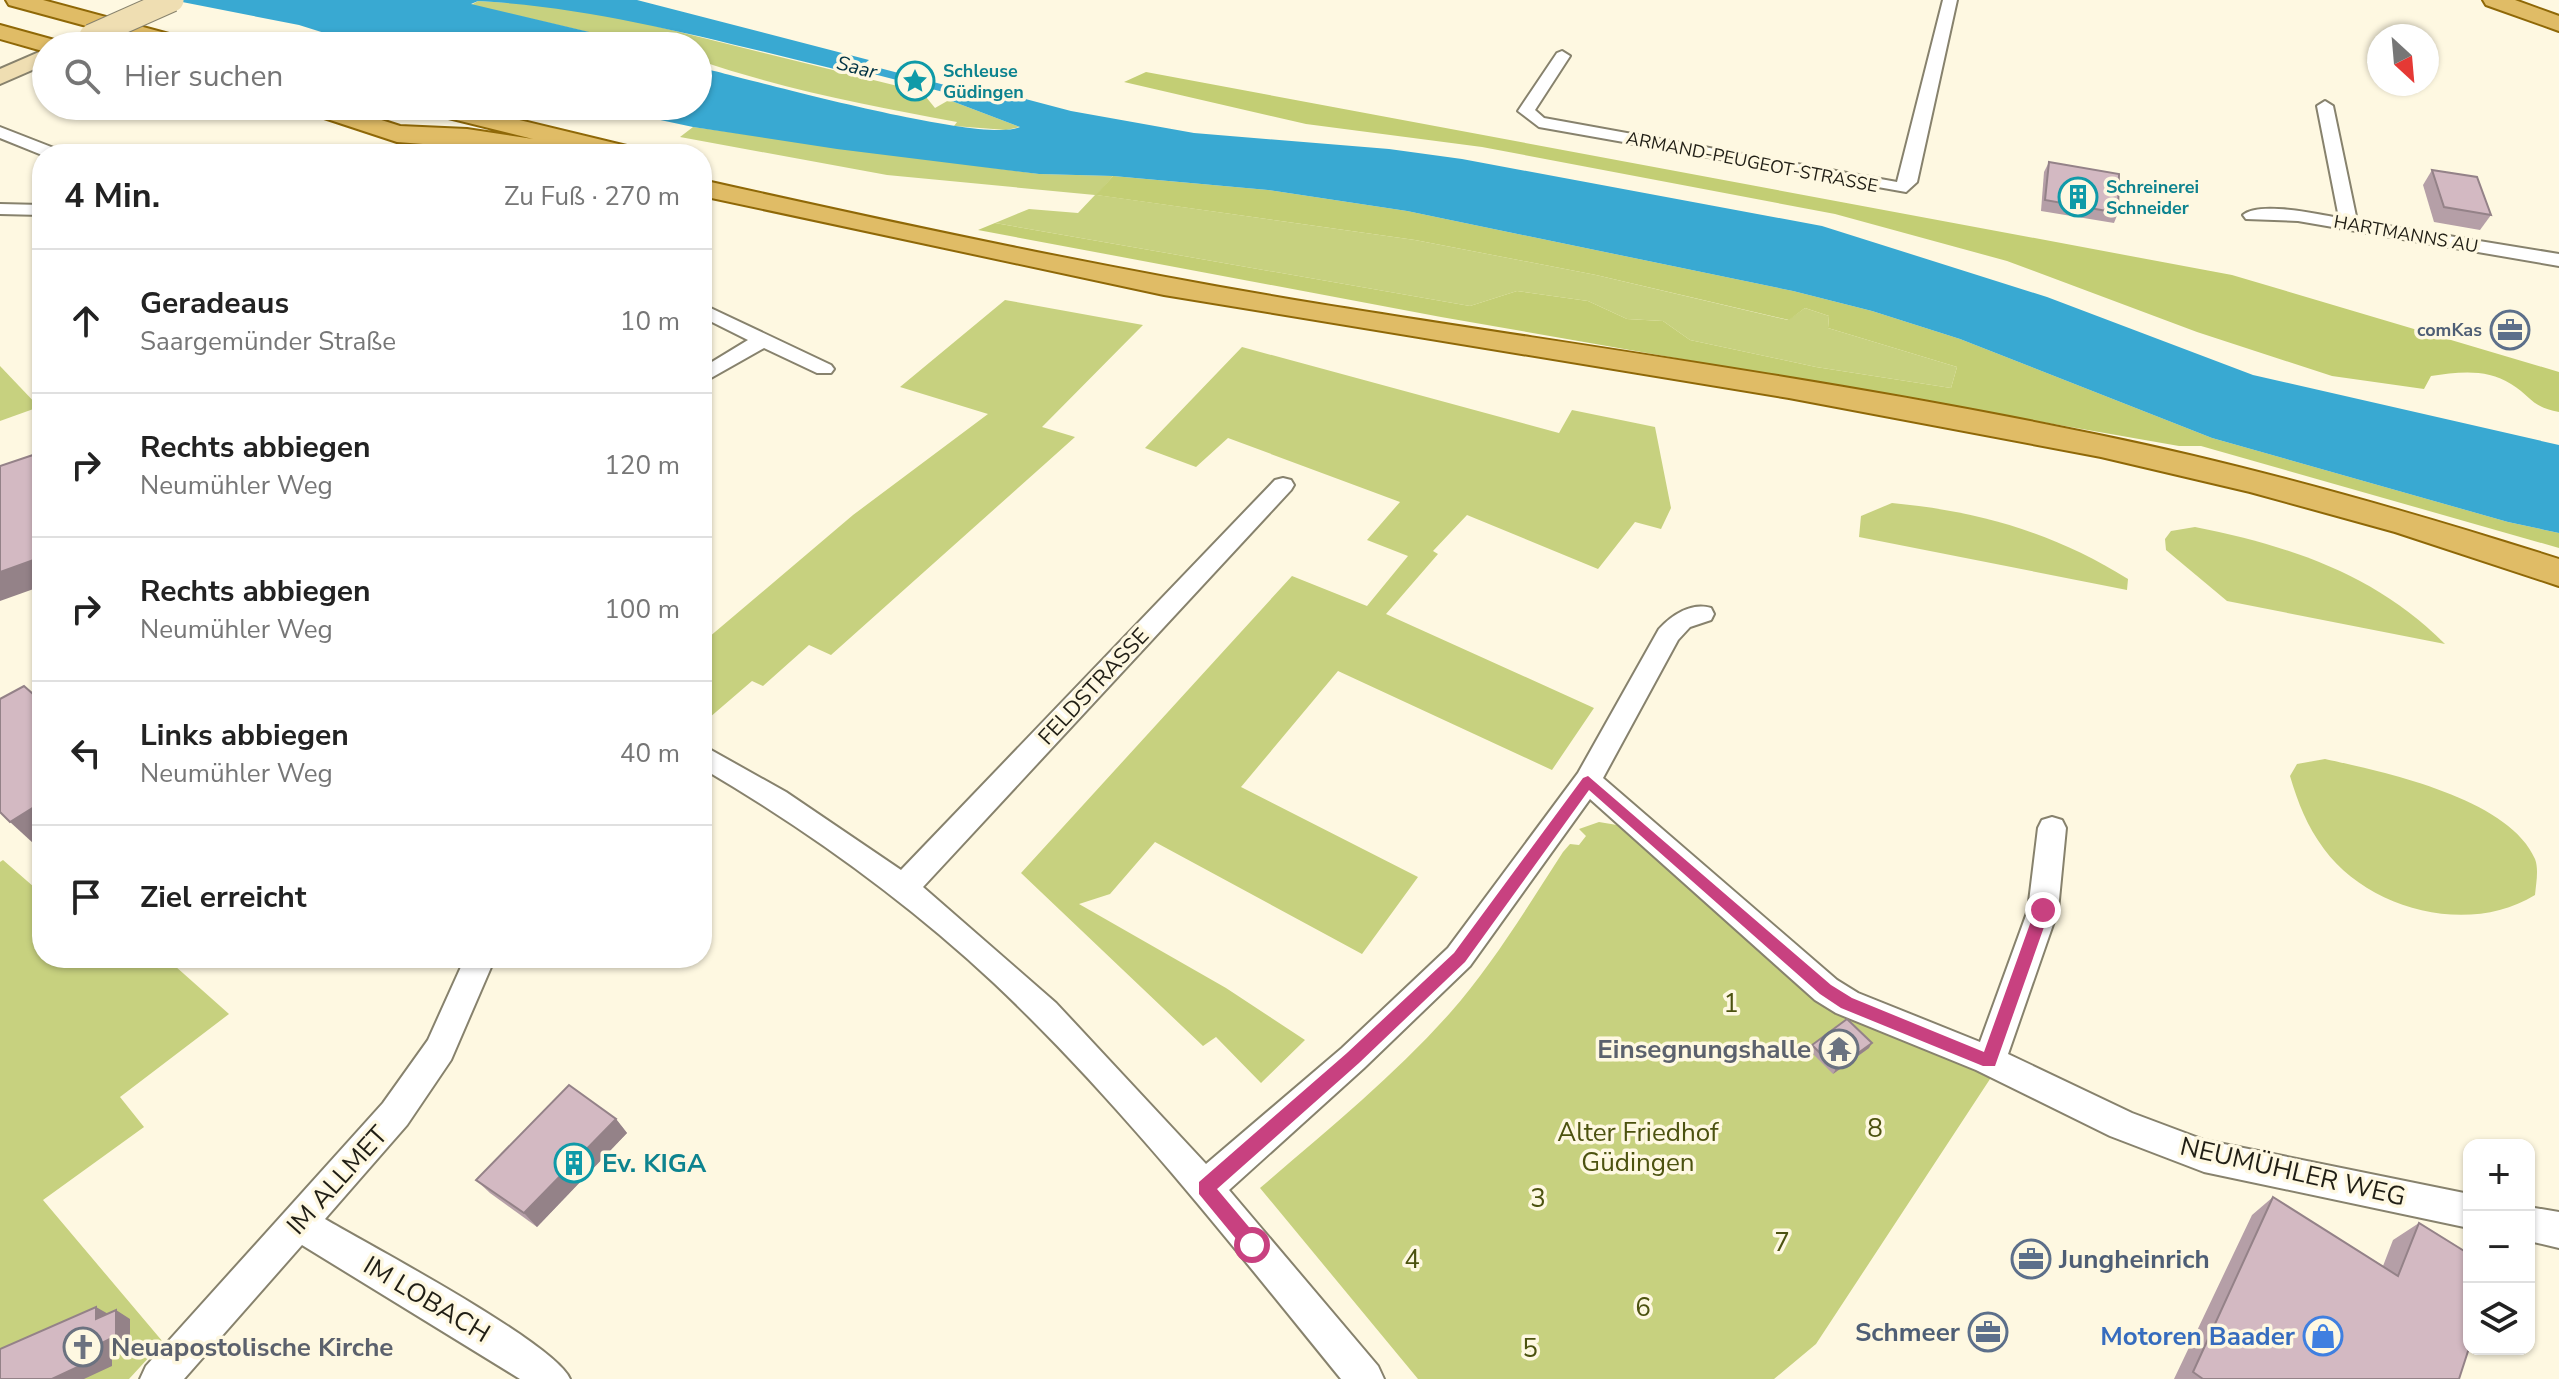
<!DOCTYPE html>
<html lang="de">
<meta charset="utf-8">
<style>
:root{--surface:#fff;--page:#f6f6f6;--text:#222;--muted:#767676;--line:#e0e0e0}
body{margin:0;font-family:"Nunito Sans",sans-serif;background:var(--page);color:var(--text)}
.controls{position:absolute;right:24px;bottom:24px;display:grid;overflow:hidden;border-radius:16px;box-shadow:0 2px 6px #0004}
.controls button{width:72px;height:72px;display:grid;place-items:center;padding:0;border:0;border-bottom:2px solid var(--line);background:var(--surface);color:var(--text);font:40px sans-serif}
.compass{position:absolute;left:2367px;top:24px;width:72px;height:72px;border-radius:50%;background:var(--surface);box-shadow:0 2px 6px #0004;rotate:154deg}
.stop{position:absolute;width:24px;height:24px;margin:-18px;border:6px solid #c84180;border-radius:50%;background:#fff}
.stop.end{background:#c84180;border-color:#fff;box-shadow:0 2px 8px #0008}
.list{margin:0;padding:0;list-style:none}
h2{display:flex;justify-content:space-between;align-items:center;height:104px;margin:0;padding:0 32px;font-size:34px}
h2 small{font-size:26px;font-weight:400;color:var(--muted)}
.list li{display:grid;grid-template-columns:52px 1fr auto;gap:24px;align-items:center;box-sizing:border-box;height:144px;padding:0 32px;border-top:2px solid var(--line)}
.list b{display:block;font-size:30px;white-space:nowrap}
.list p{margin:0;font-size:26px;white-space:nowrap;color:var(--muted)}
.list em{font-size:26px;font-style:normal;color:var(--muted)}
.icon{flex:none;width:44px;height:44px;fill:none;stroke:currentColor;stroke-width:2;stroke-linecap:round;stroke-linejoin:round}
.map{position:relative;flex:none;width:2559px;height:1379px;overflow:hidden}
.search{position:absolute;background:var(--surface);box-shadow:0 2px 6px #0004;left:32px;top:32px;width:680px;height:88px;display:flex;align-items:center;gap:20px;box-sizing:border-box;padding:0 28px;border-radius:44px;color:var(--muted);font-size:30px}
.panel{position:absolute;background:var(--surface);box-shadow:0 2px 6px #0004;left:32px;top:144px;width:680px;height:824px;border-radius:32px}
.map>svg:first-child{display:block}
.green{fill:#c7d17f}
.forest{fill:#c3ce74}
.water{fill:#39a9d2}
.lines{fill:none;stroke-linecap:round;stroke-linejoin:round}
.street-casing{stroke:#87826d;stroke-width:4}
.secondary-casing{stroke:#87826d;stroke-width:4}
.primary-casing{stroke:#8f6807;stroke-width:4}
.street{fill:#fff;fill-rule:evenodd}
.secondary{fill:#efdeb2;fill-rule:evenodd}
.primary{fill:#e0bc66;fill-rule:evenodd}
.secondary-bridge-casing{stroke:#87826d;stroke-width:25;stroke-linecap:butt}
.secondary-bridge{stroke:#efdeb2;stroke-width:23}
.wall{fill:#b59fa7}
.shaded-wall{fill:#948288}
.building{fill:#d3b9c2;stroke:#948288;stroke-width:2}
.route{fill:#c84180}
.labels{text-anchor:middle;stroke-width:7;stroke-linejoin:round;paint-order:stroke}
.far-culture-label{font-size:18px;font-weight:bold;fill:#0d838f;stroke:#fef8e1;text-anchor:start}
.far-street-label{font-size:18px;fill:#201e15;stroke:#fef8e1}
.far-service-label{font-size:18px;font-weight:bold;fill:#4e5e75;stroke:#fef8e1;text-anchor:end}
.far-water-label{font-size:20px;font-style:italic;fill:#003243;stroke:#fef8e1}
.street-label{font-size:22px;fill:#201e15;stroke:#fef8e1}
.near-park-label{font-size:26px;fill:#4c520f;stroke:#fef8e1}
.near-worship-label{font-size:26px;font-weight:bold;fill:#5b616d;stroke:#fef8e1;text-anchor:end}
.near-culture-label{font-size:26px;font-weight:bold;fill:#0d838f;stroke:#fef8e1;text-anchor:start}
.near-street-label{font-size:26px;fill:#201e15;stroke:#fef8e1}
.near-service-label{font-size:26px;font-weight:bold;fill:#4e5e75;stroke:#fef8e1;text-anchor:start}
.near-shop-label{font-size:26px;font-weight:bold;fill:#366cbe;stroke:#fef8e1;text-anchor:end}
</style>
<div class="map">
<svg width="2559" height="1379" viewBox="0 0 2559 1379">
<rect width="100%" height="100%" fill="#fef8e1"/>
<g class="green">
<path d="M478 1 544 5 627 19 922 92 935 108 949 100 1020 127 1006 130 954 126 957 122C870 106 782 89 698 60V46L640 44 471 5Z"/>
<polygon points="693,127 1039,174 1113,176 1097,195 1415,240 1596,275 1788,320 1805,308 1829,316 1828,328 1957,367 1951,388 1816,367 1690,340 1663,321 1627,319 1588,301 1517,291 1470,306 995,223 1029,209 1078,213 1095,195 887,175 680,137"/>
<polygon points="1005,300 1143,325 1042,427 1075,437 1046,463 831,655 809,645 763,686 752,681 702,724 702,643 853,515 988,414 900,387"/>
<polygon points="1242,347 1559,433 1572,410 1655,427 1671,508 1661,529 1635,522 1598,569 1467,515 1433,551 1438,554 1386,614 1594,708 1552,770 1338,671 1241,787 1418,877 1362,954 1155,842 1110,894 1079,904 1226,988 1305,1040 1261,1083 1216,1037 1203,1046 1021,873 1292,576 1367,606 1408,556 1367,540 1400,502 1228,438 1196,467 1145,448"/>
<polygon points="0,366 39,407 0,421"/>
<path d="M1892 503C1978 511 2055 533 2128 579L2127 590 1859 537 1861 516Z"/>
<path d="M2195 527C2290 546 2375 574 2445 644L2227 601 2166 550 2165 539 2171 531Z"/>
<path d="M2325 759C2384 772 2509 798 2535 859 2539 869 2536 884 2535 895 2469 936 2369 910 2324 849 2307 826 2298 803 2290 776L2297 764Z"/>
<path d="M1599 822 1617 825 1636 834 1829 1006 1992 1076 1816 1344 1774 1379H1418L1260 1188C1325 1132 1393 1077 1450 1013 1493 964 1528 906 1563 852L1570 844 1579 845 1586 836 1579 829Z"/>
<polygon points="3,860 42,894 42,958 166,958 229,1014 120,1097 144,1127 43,1200 163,1342 129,1379 0,1379 0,862"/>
</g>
<g class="forest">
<path d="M1146 72 2232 275 2559 372V412C2531 407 2532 397 2511 384 2486 368 2458 372 2431 376L2424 389 2332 376 2197 332 2007 261 1835 214 1482 147 1306 124 1124 82Z"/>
<polygon points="1113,176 1268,190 1407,211 1793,291 1872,311 1960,339 2212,438 2508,522 2559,533 2559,548 2201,446 2179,446 1441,317 978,230 995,223 1470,306 1517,291 1588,301 1627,319 1663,321 1690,340 1816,367 1951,388 1957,367 1828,328 1829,316 1805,308 1789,320 1596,275 1415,240 1096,195"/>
</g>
<path class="water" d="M172 0H637L869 60 864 64 964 90 972 85 1071 111 1194 133 1389 149 1462 159 1822 226 2047 297 2253 375 2559 445V533L2508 522 2212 438 1960 339 1872 311 1793 291 1407 211 1268 190 1113 176 1039 174 837 149 693 127 595 106H698V67C749 79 985 145 1020 127L949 100 955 95 854 69 847 72C724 43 604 8 478 1L471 4 640 44 366 46 299 25Z"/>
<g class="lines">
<defs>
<g id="street">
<polygon points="1943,0 1957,0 1917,182 1906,192 1539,127 1518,111 1557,53 1562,51 1570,56 1535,110 1544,118 1897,182"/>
<path d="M2325 101 2333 106 2357 221 2559 254V266L2298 221 2246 219 2243 215C2258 201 2318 214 2339 218L2317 106Z"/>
<polygon points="0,127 59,150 61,154 42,155 0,138"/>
<polygon points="0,204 42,205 42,215 0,214"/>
<polygon points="702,304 831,365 834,369 831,373 817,373 764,348 702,383 702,368 748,340 702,317"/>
<path d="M1283 478 1291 480 1294 485 1291 490 923 887 1056 1003 1206 1164 1342 1048 1448 948 1578 773 1659 629C1672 615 1691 602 1711 608L1714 614 1711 620 1690 627 1678 640 1603 778 1837 980 1858 993 1980 1042 2028 910 2038 828 2042 820 2052 817 2062 820 2066 828 2058 910 2008 1054 2132 1113 2204 1140 2469 1194V1228L2204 1172 2110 1136 1976 1070 1836 1013 1815 1000 1590 799 1470 966 1364 1068 1229 1190 1378 1366 1384 1379H1341C1231 1244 1121 1103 994 983 905 900 806 829 702 768V745L786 792 901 870 1275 480Z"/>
<path d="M465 958H495L451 1060 407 1125 325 1219C369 1245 555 1343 570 1379H520L302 1245 184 1379H140L146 1366 383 1103 428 1040Z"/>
<polygon points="2529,1207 2559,1212 2559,1248 2529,1241"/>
</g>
<g id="secondary">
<path d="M91 30 99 31 102 36C91 49 74 46 58 46Z"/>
<polygon points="46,49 46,64 0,84 0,69"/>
</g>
<g id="primary">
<polygon points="6,0 43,0 195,41 199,46 160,46 9,5"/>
<polygon points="2483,0 2515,0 2559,16 2559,31 2486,5"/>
<polygon points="0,25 58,41 62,46 46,46 46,52 0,39"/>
<polygon points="314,106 338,106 400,126 467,129 533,139 420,111 416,106 461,106 635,148 639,154 592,154 553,144 556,149 553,154 397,142 315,115 311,110"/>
<path d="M702 180C907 226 1112 270 1319 304 1579 346 1841 381 2099 435 2255 467 2408 511 2559 559V586L2395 532 2250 492 2101 457 1789 398 1164 295 702 196Z"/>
</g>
</defs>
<use href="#street" class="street-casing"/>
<use href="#secondary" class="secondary-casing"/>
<use href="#primary" class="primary-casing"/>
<use href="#street" class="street"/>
<use href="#secondary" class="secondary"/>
<use href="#primary" class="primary"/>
<defs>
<polyline id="secondary-bridge" points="91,36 172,0"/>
</defs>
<use href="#secondary-bridge" class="secondary-bridge-casing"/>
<use href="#secondary-bridge" class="secondary-bridge"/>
</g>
<g class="wall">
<polygon points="2049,162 2118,213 2114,223 2041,211 2044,172"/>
<polygon points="2432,170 2491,215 2480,230 2434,222 2423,185"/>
<polygon points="1812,1045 1869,1048 1833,1074 1809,1050"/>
<polygon points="616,1119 627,1133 537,1227 490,1193 476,1180"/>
<polygon points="2273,1197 2383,1266 2393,1240 2419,1223 2459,1379 2174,1379 2252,1215"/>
</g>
<g class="shaded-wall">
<polygon points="42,557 42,586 0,601 0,572"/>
<polygon points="42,802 42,837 33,843 10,822"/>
<polygon points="1872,1043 1869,1048 1833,1074 1836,1069"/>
<polygon points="616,1119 627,1133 537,1227 524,1213"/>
<polygon points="96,1307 110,1315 96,1319"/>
<polygon points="116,1310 130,1319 130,1344 112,1353 112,1366 84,1379 52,1379 98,1345"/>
</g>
<g class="building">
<polygon points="2049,162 2119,174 2118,213 2045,200"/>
<polygon points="2432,170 2477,177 2491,215 2444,207"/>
<polygon points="42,452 42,557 0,572 0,466"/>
<polygon points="24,686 42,702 42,802 10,822 0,812 0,699"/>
<polygon points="1847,1019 1872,1043 1836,1069 1812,1045"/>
<polygon points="569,1085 616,1119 524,1213 476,1180"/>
<polygon points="2273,1197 2398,1276 2419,1223 2469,1254 2469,1348 2459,1379 2203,1379 2193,1372"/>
<polygon points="96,1307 96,1319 116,1310 116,1336 98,1345 97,1358 52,1379 0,1379 0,1349"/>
</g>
<polygon class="route" points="1588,776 1831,985 1852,998 1984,1052 2035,910 2043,903 2048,905 2050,910 1995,1066 1983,1066 1841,1008 1820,994 1589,790 1465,962 1359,1063 1217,1189 1259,1239 1259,1251 1246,1251 1199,1194 1199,1182 1347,1053 1454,953 1583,778"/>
<defs>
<symbol id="sight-ring" viewBox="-11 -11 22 22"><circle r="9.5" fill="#fef8e1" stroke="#0f9aa8" stroke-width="1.5"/><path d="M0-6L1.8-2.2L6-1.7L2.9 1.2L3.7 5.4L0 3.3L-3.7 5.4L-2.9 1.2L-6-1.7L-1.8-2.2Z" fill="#0f9aa8"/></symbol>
<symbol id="building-ring" viewBox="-11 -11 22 22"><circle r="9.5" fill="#fef8e1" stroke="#0f9aa8" stroke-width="1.5"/><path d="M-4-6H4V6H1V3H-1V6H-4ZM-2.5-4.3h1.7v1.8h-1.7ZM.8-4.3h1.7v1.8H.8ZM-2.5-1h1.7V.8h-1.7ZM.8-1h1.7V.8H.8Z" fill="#0f9aa8"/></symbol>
<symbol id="office-ring" viewBox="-11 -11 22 22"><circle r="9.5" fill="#fef8e1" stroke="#5c6f8a" stroke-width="1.5"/><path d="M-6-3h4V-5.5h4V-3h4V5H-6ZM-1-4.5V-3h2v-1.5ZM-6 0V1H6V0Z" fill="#5c6f8a"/></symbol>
<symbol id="temple-ring" viewBox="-11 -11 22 22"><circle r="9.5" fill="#fef8e1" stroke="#6b7280" stroke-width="1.5"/><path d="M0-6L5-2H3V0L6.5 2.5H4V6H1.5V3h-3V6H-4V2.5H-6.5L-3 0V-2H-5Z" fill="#6b7280"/></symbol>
<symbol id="shop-ring" viewBox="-11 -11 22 22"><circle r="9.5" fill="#fef8e1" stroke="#3f7fe0" stroke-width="1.5"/><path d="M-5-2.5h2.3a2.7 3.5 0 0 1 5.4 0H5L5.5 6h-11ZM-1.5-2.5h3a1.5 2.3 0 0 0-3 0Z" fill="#3f7fe0"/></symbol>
<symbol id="church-ring" viewBox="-11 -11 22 22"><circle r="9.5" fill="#fef8e1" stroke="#6b7280" stroke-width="1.5"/><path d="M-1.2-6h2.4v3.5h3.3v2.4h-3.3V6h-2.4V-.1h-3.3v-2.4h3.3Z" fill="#6b7280"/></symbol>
</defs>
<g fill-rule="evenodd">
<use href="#sight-ring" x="893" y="59" width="44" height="44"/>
<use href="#building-ring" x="2056" y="175" width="44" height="44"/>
<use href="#office-ring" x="2488" y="308" width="44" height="44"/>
<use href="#temple-ring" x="1817" y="1027" width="44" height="44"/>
<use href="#building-ring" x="552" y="1141" width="44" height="44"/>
<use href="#office-ring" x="2009" y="1237" width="44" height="44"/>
<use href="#office-ring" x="1966" y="1310" width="44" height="44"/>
<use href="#shop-ring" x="2301" y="1314" width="44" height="44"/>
<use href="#church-ring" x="61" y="1325" width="44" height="44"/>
</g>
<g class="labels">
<g class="far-culture-label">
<text x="943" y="77">Schleuse<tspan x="943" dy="21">Güdingen</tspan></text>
<text x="2106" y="193">Schreinerei<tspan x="2106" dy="21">Schneider</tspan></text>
</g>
<g class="far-street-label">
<text transform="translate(1752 162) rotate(11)" y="6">ARMAND-PEUGEOT-STRASSE</text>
<text transform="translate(2406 234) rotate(10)" y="6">HARTMANNS AU</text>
</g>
<g class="far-service-label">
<text x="2482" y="336">comKas</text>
</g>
<g class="far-water-label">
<text transform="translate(857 67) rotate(14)" y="7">Saar</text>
</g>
<g class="street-label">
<text transform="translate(1093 686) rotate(-47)" y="8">FELDSTRASSE</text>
</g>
<g class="near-park-label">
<text x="1731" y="1012">1</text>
<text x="1875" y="1137">8</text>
<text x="1638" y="1141">Alter Friedhof<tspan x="1638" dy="30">Güdingen</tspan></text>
<text x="1538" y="1207">3</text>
<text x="1782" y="1251">7</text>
<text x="1412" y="1268">4</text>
<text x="1643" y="1316">6</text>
<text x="1530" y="1357">5</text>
</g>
<g class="near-worship-label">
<text x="1811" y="1058">Einsegnungshalle</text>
<text x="111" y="1356" text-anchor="start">Neuapostolische Kirche</text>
</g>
<g class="near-culture-label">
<text x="602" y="1172">Ev. KIGA</text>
</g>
<g class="near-street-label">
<text transform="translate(2293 1171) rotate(13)" y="9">NEUMÜHLER WEG</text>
<text transform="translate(337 1180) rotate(-48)" y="9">IM ALLMET</text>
<text transform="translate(427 1299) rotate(31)" y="9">IM LOBACH</text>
</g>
<g class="near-service-label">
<text x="2059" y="1268">Jungheinrich</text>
<text x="1960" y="1341" text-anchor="end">Schmeer</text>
</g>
<g class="near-shop-label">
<text x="2295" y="1345">Motoren Baader</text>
</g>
</g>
</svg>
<div class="controls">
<button>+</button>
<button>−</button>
<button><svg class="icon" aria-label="layers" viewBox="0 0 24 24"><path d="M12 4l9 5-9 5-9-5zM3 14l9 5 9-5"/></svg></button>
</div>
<svg class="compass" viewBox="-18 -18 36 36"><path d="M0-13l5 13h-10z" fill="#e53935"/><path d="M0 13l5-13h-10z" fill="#767676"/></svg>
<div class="stop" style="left:1252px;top:1245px"></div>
<div class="stop end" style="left:2043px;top:910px"></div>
<div class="search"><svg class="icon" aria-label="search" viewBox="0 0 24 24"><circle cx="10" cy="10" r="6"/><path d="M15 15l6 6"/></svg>Hier suchen</div>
<section class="panel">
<h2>4 Min.<small>Zu Fuß · 270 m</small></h2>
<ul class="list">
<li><svg class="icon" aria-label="ahead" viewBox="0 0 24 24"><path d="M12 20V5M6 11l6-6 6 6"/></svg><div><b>Geradeaus</b><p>Saargemünder Straße</p></div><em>10 m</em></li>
<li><svg class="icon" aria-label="right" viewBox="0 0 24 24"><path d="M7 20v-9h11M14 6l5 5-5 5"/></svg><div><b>Rechts abbiegen</b><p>Neumühler Weg</p></div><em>120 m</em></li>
<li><svg class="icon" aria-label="right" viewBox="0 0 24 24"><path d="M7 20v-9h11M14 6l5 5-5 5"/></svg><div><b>Rechts abbiegen</b><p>Neumühler Weg</p></div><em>100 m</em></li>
<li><svg class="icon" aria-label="left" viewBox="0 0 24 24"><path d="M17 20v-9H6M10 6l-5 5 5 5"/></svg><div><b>Links abbiegen</b><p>Neumühler Weg</p></div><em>40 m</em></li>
<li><svg class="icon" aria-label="arrive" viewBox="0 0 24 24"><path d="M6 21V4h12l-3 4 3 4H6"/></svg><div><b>Ziel erreicht</b></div></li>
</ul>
</section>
</div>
